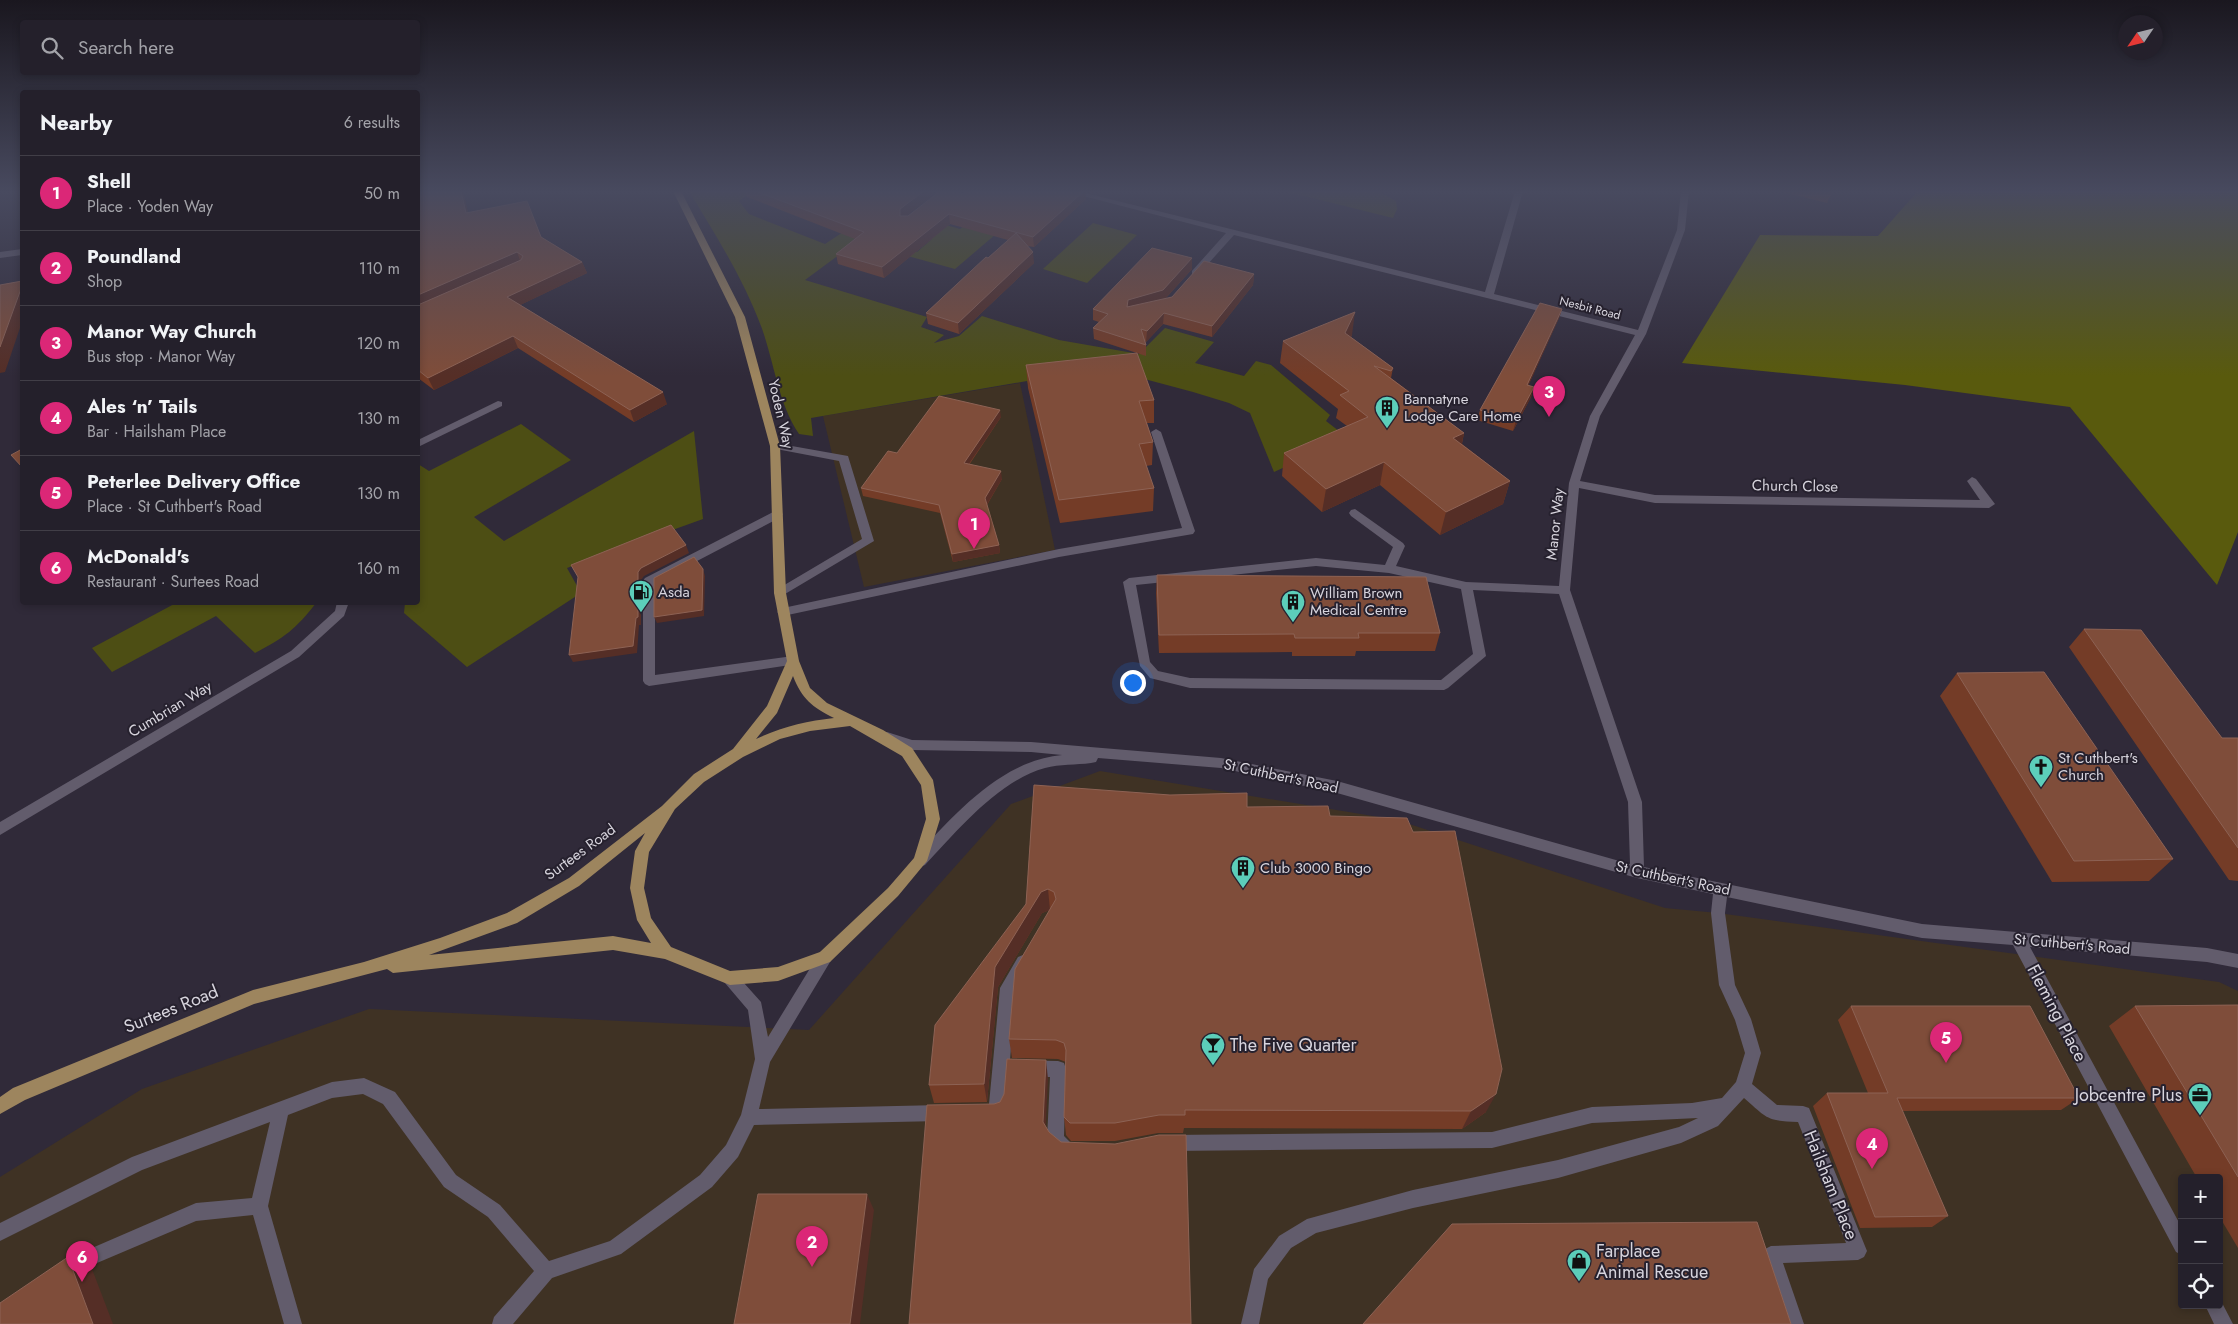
<!DOCTYPE html>
<meta charset="utf-8">
<style>
:root{--surface:#24202b;--page:#302d37;--text:#f1f3f6;--muted:#a3a3a9;--line:#413e47;--accent:#db2777}
body{margin:0;font-family:Jost,sans-serif;background:var(--page);color:var(--text)}
.controls{position:absolute;right:15px;bottom:15px;display:grid;overflow:hidden;border-radius:5px;box-shadow:0 2px 8px #0003}
.controls button{width:45px;height:45px;display:grid;place-items:center;padding:0;border:0;border-bottom:1px solid var(--line);background:var(--surface);color:var(--text);font:25px sans-serif}
.compass{position:absolute;left:2118px;top:15px;width:45px;height:45px;border-radius:50%;background:var(--surface);box-shadow:0 2px 8px #0003;rotate:235deg}
.you{position:absolute;left:1132px;top:682px;width:18px;height:18px;margin:-12px;border:4px solid #fff;border-radius:50%;background:#1a73e8;box-shadow:0 0 0 8px #1a73e833}
.badge{display:grid;place-items:center;width:32px;height:32px;border-radius:50%;background:var(--accent);color:#fff;font-size:16px;font-weight:700}
.pin{position:absolute;translate:-50% -41px;filter:drop-shadow(0 1px 2px #0008)}
.pin::after{content:'';position:absolute;top:26px;width:18px;height:15px;background:inherit;clip-path:polygon(0 0,100% 0,50% 100%)}
.list{margin:0;padding:0;list-style:none}
h2{display:flex;justify-content:space-between;align-items:center;height:65px;margin:0;padding:0 20px;font-size:21px}
h2 small{font-size:16px;font-weight:400;color:var(--muted)}
.list li{display:grid;grid-template-columns:32px 1fr auto;gap:15px;align-items:center;box-sizing:border-box;height:75px;padding:0 20px;border-top:1px solid var(--line)}
.list b{display:block;font-size:19px;white-space:nowrap}
.list p{margin:0;font-size:16px;white-space:nowrap;color:var(--muted)}
.list em{font-size:16px;font-style:normal;color:var(--muted)}
.icon{flex:none;width:28px;height:28px;fill:none;stroke:currentColor;stroke-width:2;stroke-linecap:round;stroke-linejoin:round}
.map{position:relative;flex:none;width:2238px;height:1324px;overflow:hidden}
.search{position:absolute;background:var(--surface);box-shadow:0 2px 8px #0003;left:20px;top:20px;width:400px;height:55px;display:flex;align-items:center;gap:12px;box-sizing:border-box;padding:0 18px;border-radius:5px;color:var(--muted);font-size:19px}
.panel{position:absolute;background:var(--surface);box-shadow:0 2px 8px #0003;left:20px;top:90px;width:400px;height:515px;border-radius:5px}
.map>svg:first-child{display:block}
.commercial{fill:#3f3224;fill-rule:evenodd}
.green{fill:#4d4e14}
.forest{fill:#595a0d}
.lines{fill:none;stroke-linecap:round;stroke-linejoin:round}
.minor{fill:#625c6c;fill-rule:evenodd}
.major{fill:#9d855e;fill-rule:evenodd}
.wall{fill:#743c27}
.shaded-wall{fill:#552e26}
.building{fill:#7f4d3a;stroke:#8d6254}
.labels{text-anchor:middle;stroke-width:4;stroke-linejoin:round;paint-order:stroke}
.far-street-label{font-size:12px;fill:#d7d4dd;stroke:#26212e}
.poi-label{font-size:15px;fill:#d7d4dd;stroke:#26212e;text-anchor:start}
.street-label{font-size:15px;fill:#d7d4dd;stroke:#26212e}
.near-street-label{font-size:18px;fill:#d7d4dd;stroke:#26212e}
.near-poi-label{font-size:18px;fill:#d7d4dd;stroke:#26212e;text-anchor:start}
</style>
<div class="map">
<svg width="2238" height="1324" viewBox="0 0 2238 1324">
<rect width="100%" height="100%" fill="#302a39"/>
<g class="commercial">
<polygon points="1020,383 1055,550 864,587 823,416"/>
<path d="M1100 771 1397 820 1665 908 1718 913 2219 982 2238 991V1324H0V1177L142 1089 369 1009 809 1030 1011 804ZM2182 1178H2219V1305H2182Z"/>
</g>
<g class="green">
<path d="M689 191H753L739 201 749 214 825 244 875 211 901 209 805 280 927 317 921 327 944 335 934 343 959 336 982 316 1059 340 1139 354 1165 328 1214 342 1195 363 1244 376 1256 361 1271 365 1330 415 1326 421 1348 438 1274 472 1250 413 1229 403 1193 392 1122 373 1028 384 1027 381 811 418 813 436 799 434C778 403 774 361 761 326 743 278 715 234 689 191Z"/>
<polygon points="1284,191 1378,191 1396,201 1397,209 1393,218"/>
<polygon points="1043,194 955,269 864,244 872,239 917,252 932,239 930,237 946,225 960,229 997,198"/>
<polygon points="1093,223 1137,235 1087,283 1043,269"/>
<polygon points="521,424 571,460 474,517 504,541 694,431 703,519 567,568 581,593 467,667 404,613 405,603 418,602 418,464 429,471"/>
<path d="M176 603V602L316 603C296 629 284 638 255 653L216 616 112 672 92 648Z"/>
</g>
<polygon class="forest" points="1918,191 2238,191 2238,532 2217,585 2070,407 1905,385 1682,363 1760,235 1878,236"/>
<g class="lines">
<g class="minor">
<path d="M1064 191H1077L1485 292 1515 191H1523L1494 294 1638 330 1677 230 1681 191H1689L1685 230 1646 334 1600 416 1580 481 1655 495 1980 500 1967 481 1972 477 1976 479 1995 504 1989 508 1655 503 1579 488 1570 590 1642 802 1644 867 1922 924 2207 948 2238 954V968L2207 962 2030 947 2182 1228V1255L2176 1252 2013 945 1922 938 1727 897 1725 913 1735 985 1751 1019 1761 1053 1752 1084 1777 1105 1803 1106 1809 1108 1867 1251 1864 1257 1858 1260 1783 1263 1804 1324H1786L1762 1255 1765 1249 1771 1246 1846 1243 1798 1122C1766 1121 1767 1118 1744 1098L1718 1126 1681 1143 1558 1178 1413 1208 1316 1233 1291 1248 1268 1279 1259 1324H1241L1254 1269 1279 1236 1307 1219 1413 1190 1558 1160 1679 1127 1698 1118 1592 1123 1492 1148 1169 1151 1163 1149 1161 1143 1163 1137 1169 1135 1492 1132 1592 1107 1692 1103 1722 1098 1736 1082 1745 1053 1735 1020 1719 985 1711 913 1713 894 1637 878 1337 793 1221 768 1098 758 1096 762 1091 763C1076 765 1060 764 1045 768 998 781 957 831 925 865L920 867 915 865 913 861 915 857C955 814 1000 761 1062 755L1031 752 912 750 882 741 880 737 882 733 887 732 912 740 1031 742 1221 758 1337 781 1630 864 1628 802 1559 594 1473 590 1486 656 1448 688 1444 690 1190 688 1150 678 1140 666 1123 582 1129 578 1316 558 1385 565 1393 547 1351 516 1349 513 1351 510 1355 509 1403 543 1405 546 1396 566 1466 582 1559 586 1569 483 1590 416 1635 335 1234 235 1198 275H1192V271L1226 233ZM1316 566 1389 573 1461 589 1473 654 1441 680 1190 678 1158 671 1150 662 1136 585Z"/>
<polygon points="22,249 22,255 0,258 0,252"/>
<polygon points="498,401 502,402 502,406 418,447 418,440"/>
<polygon points="1156,429 1161,432 1195,531 1193,534 1059,557 783,616 777,612 783,608 1059,549 1182,528 1151,432"/>
<polygon points="775,443 848,456 874,541 780,597 776,596 774,593 776,590 862,539 839,461 771,448 770,446"/>
<polygon points="777,510 783,514 781,517 655,583 655,675 793,656 797,658 799,661 797,664 649,686 645,684 643,681 643,581 645,578"/>
<polygon points="337,602 349,602 344,616 299,657 0,835 0,822 291,651 335,611"/>
<polygon points="825,950 830,952 833,957 770,1062 759,1109 941,1105 947,1107 949,1113 947,1119 941,1121 754,1125 738,1157 712,1187 621,1254 552,1278 513,1324 492,1324 494,1317 534,1271 488,1217 444,1187 383,1104 363,1094 332,1098 288,1115 268,1206 302,1324 284,1324 253,1215 196,1221 97,1263 68,1281 62,1278 59,1272 62,1266 85,1251 196,1203 252,1198 270,1122 142,1170 0,1241 0,1223 132,1157 332,1082 364,1078 395,1092 456,1175 500,1205 549,1261 610,1241 700,1175 726,1145 741,1115 755,1059 748,1010 725,983 722,978 725,973 730,971 735,973 761,1002 768,1037 820,952"/>
<path d="M1023 955 1028 957 1031 962 1016 989 1010 1060 1058 1061 1064 1063 1066 1069 1064 1136 1071 1143 1073 1149 1071 1155 1065 1157C1057 1154 1050 1147 1047 1139L1050 1077 1008 1076 1005 1112 1003 1118 997 1120 985 1118 983 1112 985 1106 989 1104 1000 988 1018 957Z"/>
<polygon points="2219,1298 2220,1299 2233,1324 2214,1324 2205,1305 2219,1305"/>
</g>
<path class="major" d="M673 191H681L745 317 780 446 786 593 799 661 810 688 827 703 883 730 912 748 933 780 940 819 927 861 898 896 830 962 778 981 730 985 665 959 613 950 393 973 387 969 254 1004 25 1100 0 1114V1097L13 1088 253 990 364 962 440 938 507 913 569 878 662 806 694 774 733 749 767 706 787 661 774 593 770 446 735 317ZM793 676C802 699 812 707 834 718 807 721 781 727 756 739L777 713ZM850 726 902 756 921 785 926 819 914 858 888 888 820 952 778 967 730 971 671 947 651 918 644 888 649 852 675 809 704 782 743 757 780 739 810 731ZM645 833 635 851 630 888 637 920 651 943 613 936 429 955 517 923 579 886Z"/>
</g>
<g class="wall">
<polygon points="418,191 463,191 468,213 541,237 582,262 587,273 520,305 667,404 634,422 518,348 434,390 418,378"/>
<polygon points="745,191 933,191 934,194 906,216 908,216 962,194 967,191 1095,191 1093,193 1086,191 1086,199 1034,247 1027,246 1034,263 959,334 928,324 926,313 1008,240 950,224 884,278 838,264 836,254 855,239 747,197"/>
<polygon points="1784,191 1833,191 1827,203 1783,192"/>
<polygon points="1192,258 1192,269 1165,299 1254,274 1253,285 1212,337 1163,324 1146,342 1145,341 1146,345 1146,356 1094,339 1093,328 1099,322 1093,320 1093,309"/>
<polygon points="1562,309 1559,318 1528,386 1534,387 1531,397 1513,431 1477,420 1480,410"/>
<polygon points="1352,335 1351,337 1393,368 1391,378 1464,433 1462,444 1510,481 1503,504 1440,535 1380,485 1322,512 1282,476 1284,453 1347,426 1336,418 1338,409 1280,363 1283,341"/>
<polygon points="1026,365 1154,400 1154,423 1147,423 1153,442 1152,465 1146,466 1154,488 1153,511 1060,523 1028,388"/>
<polygon points="1001,417 969,465 1002,479 987,505 999,545 1000,553 953,562 940,513 863,496 861,488 897,453"/>
<polygon points="1157,575 1440,633 1435,651 1356,651 1355,656 1292,656 1292,652 1159,653 1156,593"/>
<polygon points="2084,629 2222,738 2238,738 2238,881 2229,880 2069,647"/>
<polygon points="1957,673 2173,859 2149,881 2052,882 1940,696"/>
<polygon points="1034,785 1330,816 1486,1112 1462,1129 1184,1128 1183,1133 1158,1133 1115,1141 1071,1141 1066,1135 1064,1117 1066,1062 1058,1059 1012,1058 1009,1039 1050,910 1042,913 998,987 987,1102 934,1103 929,1085 1026,904"/>
<polygon points="2238,1005 2238,1248 2219,1216 2219,1178 2197,1178 2109,1026 2135,1006"/>
<polygon points="1851,1006 2079,1098 2061,1110 1902,1111 1948,1216 1932,1227 1860,1228 1813,1106 1827,1093 1868,1093 1838,1020"/>
</g>
<g class="shaded-wall">
<polygon points="461,191 463,191 471,225 466,213"/>
<polygon points="924,191 933,191 934,194 902,220 900,216 900,209"/>
<polygon points="1084,191 1086,191 1086,199 1034,247 1033,237"/>
<polygon points="949,214 950,224 884,278 882,267"/>
<polygon points="517,252 521,263 418,309 418,295"/>
<polygon points="1033,252 1034,263 959,334 958,323"/>
<polygon points="1192,258 1192,269 1163,301 1127,318 1128,300"/>
<polygon points="582,262 587,273 512,309 507,297"/>
<polygon points="1254,274 1253,285 1212,337 1212,326"/>
<polygon points="22,286 22,322 5,372 0,373 0,347"/>
<polygon points="1562,309 1559,318 1524,395 1527,385"/>
<polygon points="1355,312 1352,335 1341,355 1345,333"/>
<polygon points="1164,313 1163,324 1146,342 1147,331"/>
<polygon points="513,336 518,348 434,390 428,378"/>
<polygon points="1534,387 1531,397 1513,431 1516,421"/>
<polygon points="663,392 667,404 634,422 630,410"/>
<polygon points="1000,410 1001,417 964,471 964,463"/>
<polygon points="1464,433 1459,456 1453,438"/>
<polygon points="1384,462 1380,485 1322,512 1326,489"/>
<polygon points="1001,471 1002,479 986,506 985,498"/>
<polygon points="1510,481 1503,504 1440,535 1446,512"/>
<polygon points="686,545 689,553 644,576 641,580 641,625 639,625 637,653 573,662 569,655 641,568"/>
<polygon points="999,545 1000,553 953,562 952,554"/>
<polygon points="703,569 705,576 704,616 657,623 654,617"/>
<polygon points="1048,889 1050,910 1042,913 998,987 987,1102 984,1084 995,967 1041,892"/>
<polygon points="1046,1060 1048,1079 1045,1140 1043,1122"/>
<polygon points="1496,1094 1486,1112 1462,1129 1471,1111"/>
<polygon points="867,1194 874,1210 860,1324 850,1324"/>
<polygon points="68,1257 92,1269 113,1324 93,1324"/>
</g>
<g class="building">
<polygon points="418,191 461,191 466,213 527,201 541,237 582,262 507,297 663,392 630,410 513,336 428,378 418,370 418,305 521,260 523,256 517,252 418,295"/>
<polygon points="755,191 924,191 900,209 900,216 908,216 940,191 951,191 962,194 967,191 1084,191 1033,237 949,214 882,267 836,254 864,232"/>
<polygon points="1016,233 1033,252 958,323 926,313 986,257 988,258"/>
<polygon points="1152,248 1192,258 1163,290 1128,300 1127,307 1172,297 1204,261 1254,274 1212,326 1164,313 1147,331 1141,329 1146,345 1093,328 1108,314 1093,309"/>
<polygon points="22,281 22,286 0,347 0,285"/>
<polygon points="1540,303 1562,309 1527,385 1534,387 1516,421 1480,410"/>
<polygon points="1355,312 1345,333 1393,368 1391,371 1374,366 1464,433 1453,438 1510,481 1446,512 1384,462 1326,489 1284,453 1368,417 1340,395 1349,391 1283,341"/>
<polygon points="1137,353 1154,400 1139,401 1153,442 1139,444 1154,488 1059,500 1026,365"/>
<polygon points="939,396 1000,410 964,463 1001,471 985,498 999,545 952,554 939,505 861,488 888,451 897,453"/>
<polygon points="22,449 22,467 11,455"/>
<polygon points="671,525 686,545 641,568 638,572 638,617 636,618 633,646 569,655 578,577 571,565"/>
<polygon points="694,557 703,569 702,610 654,617 654,578"/>
<polygon points="1157,575 1426,577 1440,633 1358,633 1359,638 1295,638 1294,634 1159,635"/>
<polygon points="2084,629 2141,630 2222,738 2238,738 2238,848"/>
<polygon points="2044,672 2173,859 2074,861 1957,673"/>
<polygon points="1034,785 1170,795 1247,793 1247,807 1328,806 1330,816 1407,818 1413,832 1455,831 1502,1069 1496,1094 1471,1111 1185,1110 1185,1115 1159,1115 1115,1123 1070,1123 1064,1117 1066,1050 1064,1043 1056,1040 1009,1039 1015,969 1056,899 1054,892 1048,889 1041,892 995,967 984,1084 929,1085 935,1025 1026,904"/>
<polygon points="2238,1005 2238,1177 2135,1006"/>
<polygon points="1851,1006 2030,1006 2079,1098 1897,1098 1948,1216 1875,1217 1827,1093 1888,1093"/>
<polygon points="1007,1059 1046,1060 1043,1122 1049,1132 1061,1142 1115,1144 1159,1135 1186,1135 1191,1324 909,1324 927,1105 994,1104 1000,1102 1004,1094"/>
<polygon points="758,1194 867,1194 850,1324 734,1324"/>
<polygon points="1757,1222 1791,1324 1363,1324 1452,1224"/>
<polygon points="68,1257 93,1324 0,1324 0,1303"/>
</g>
<linearGradient id="sky" x2="0" y2="1"><stop stop-color="#1a171f"/><stop offset="0.51" stop-color="#484a5f"/><stop offset="1" stop-color="#484a5f" stop-opacity="0"/></linearGradient>
<rect width="2238" height="376" fill="url(#sky)"/>
<defs>
<symbol id="building-pin" viewBox="-11 -11 22 30"><path d="M0 17L-7.5 6A9.5 9.5 0 1 1 7.5 6Z" fill="#5cceba" stroke="#26212e"/><path d="M-4-6H4V6H1V3H-1V6H-4ZM-2.5-4.3h1.7v1.8h-1.7ZM.8-4.3h1.7v1.8H.8ZM-2.5-1h1.7V.8h-1.7ZM.8-1h1.7V.8H.8Z" fill="#111"/></symbol>
<symbol id="fuel-pin" viewBox="-11 -11 22 30"><path d="M0 17L-7.5 6A9.5 9.5 0 1 1 7.5 6Z" fill="#5cceba" stroke="#26212e"/><path d="M-5.5-6h7V0h2V4h1.3V-2.5L3-4.5l.8-.8L6-3V5H2.5V1h-1V6h-7ZM-4.2-4.7v3.2H.2V-4.7Z" fill="#111"/></symbol>
<symbol id="church-pin" viewBox="-11 -11 22 30"><path d="M0 17L-7.5 6A9.5 9.5 0 1 1 7.5 6Z" fill="#5cceba" stroke="#26212e"/><path d="M-1.2-6h2.4v3.5h3.3v2.4h-3.3V6h-2.4V-.1h-3.3v-2.4h3.3Z" fill="#111"/></symbol>
<symbol id="bar-pin" viewBox="-11 -11 22 30"><path d="M0 17L-7.5 6A9.5 9.5 0 1 1 7.5 6Z" fill="#5cceba" stroke="#26212e"/><path d="M-6-5H6L.8 .8V4.5H3.5V6h-7V4.5H-.8V.8Z" fill="#111"/></symbol>
<symbol id="office-pin" viewBox="-11 -11 22 30"><path d="M0 17L-7.5 6A9.5 9.5 0 1 1 7.5 6Z" fill="#5cceba" stroke="#26212e"/><path d="M-6-3h4V-5.5h4V-3h4V5H-6ZM-1-4.5V-3h2v-1.5ZM-6 0V1H6V0Z" fill="#111"/></symbol>
<symbol id="shop-pin" viewBox="-11 -11 22 30"><path d="M0 17L-7.5 6A9.5 9.5 0 1 1 7.5 6Z" fill="#5cceba" stroke="#26212e"/><path d="M-5-2.5h2.3a2.7 3.5 0 0 1 5.4 0H5L5.5 6h-11ZM-1.5-2.5h3a1.5 2.3 0 0 0-3 0Z" fill="#111"/></symbol>
</defs>
<g fill-rule="evenodd">
<use href="#building-pin" x="1373" y="394" width="28" height="38"/>
<use href="#fuel-pin" x="627" y="578" width="28" height="38"/>
<use href="#building-pin" x="1279" y="588" width="28" height="38"/>
<use href="#church-pin" x="2027" y="753" width="28" height="38"/>
<use href="#building-pin" x="1229" y="854" width="28" height="38"/>
<use href="#bar-pin" x="1199" y="1031" width="28" height="38"/>
<use href="#office-pin" x="2186" y="1081" width="28" height="38"/>
<use href="#shop-pin" x="1565" y="1247" width="28" height="38"/>
</g>
<g class="labels">
<g class="far-street-label">
<text transform="translate(1590 308) rotate(14)" y="4">Nesbit Road</text>
</g>
<g class="poi-label">
<text x="1404" y="404">Bannatyne<tspan x="1404" dy="17">Lodge Care Home</tspan></text>
<text x="658" y="597">Asda</text>
<text x="1310" y="598">William Brown<tspan x="1310" dy="17">Medical Centre</tspan></text>
<text x="2058" y="763">St Cuthbert's<tspan x="2058" dy="17">Church</tspan></text>
<text x="1260" y="873">Club 3000 Bingo</text>
</g>
<g class="street-label">
<text transform="translate(781 414) rotate(77)" y="5">Yoden Way</text>
<text transform="translate(1795 486) rotate(1)" y="5">Church Close</text>
<text transform="translate(1555 524) rotate(-84)" y="5">Manor Way</text>
<text transform="translate(170 709) rotate(-31)" y="5">Cumbrian Way</text>
<text transform="translate(1281 776) rotate(12)" y="5">St Cuthbert's Road</text>
<text transform="translate(580 852) rotate(-36)" y="5">Surtees Road</text>
<text transform="translate(1673 878) rotate(12)" y="5">St Cuthbert's Road</text>
<text transform="translate(2072 944) rotate(5)" y="5">St Cuthbert's Road</text>
</g>
<g class="near-street-label">
<text transform="translate(171 1009) rotate(-22)" y="6">Surtees Road</text>
<text transform="translate(2057 1013) rotate(62)" y="6">Fleming Place</text>
<text transform="translate(1831 1185) rotate(68)" y="6">Hailsham Place</text>
</g>
<g class="near-poi-label">
<text x="1230" y="1051">The Five Quarter</text>
<text x="2182" y="1101" text-anchor="end">Jobcentre Plus</text>
<text x="1596" y="1257">Farplace<tspan x="1596" dy="21">Animal Rescue</tspan></text>
</g>
</g>
</svg>
<div class="controls">
<button>+</button>
<button>−</button>
<button><svg class="icon" aria-label="locate" viewBox="0 0 24 24"><circle cx="12" cy="12" r="6"/><path d="M12 2v4M12 18v4M2 12h4M18 12h4"/></svg></button>
</div>
<svg class="compass" viewBox="-18 -18 36 36"><path d="M0-13l5 13h-10z" fill="#e53935"/><path d="M0 13l5-13h-10z" fill="#a3a3a9"/></svg>
<div class="you"></div>
<div class="pin badge" style="left:974px;top:549px">1</div>
<div class="pin badge" style="left:812px;top:1267px">2</div>
<div class="pin badge" style="left:1549px;top:417px">3</div>
<div class="pin badge" style="left:1872px;top:1169px">4</div>
<div class="pin badge" style="left:1946px;top:1063px">5</div>
<div class="pin badge" style="left:82px;top:1282px">6</div>
<div class="search"><svg class="icon" aria-label="search" viewBox="0 0 24 24"><circle cx="10" cy="10" r="6"/><path d="M15 15l6 6"/></svg>Search here</div>
<section class="panel">
<h2>Nearby<small>6 results</small></h2>
<ul class="list">
<li><span class="badge">1</span><div><b>Shell</b><p>Place · Yoden Way</p></div><em>50 m</em></li>
<li><span class="badge">2</span><div><b>Poundland</b><p>Shop</p></div><em>110 m</em></li>
<li><span class="badge">3</span><div><b>Manor Way Church</b><p>Bus stop · Manor Way</p></div><em>120 m</em></li>
<li><span class="badge">4</span><div><b>Ales ‘n’ Tails</b><p>Bar · Hailsham Place</p></div><em>130 m</em></li>
<li><span class="badge">5</span><div><b>Peterlee Delivery Office</b><p>Place · St Cuthbert's Road</p></div><em>130 m</em></li>
<li><span class="badge">6</span><div><b>McDonald's</b><p>Restaurant · Surtees Road</p></div><em>160 m</em></li>
</ul>
</section>
</div>
